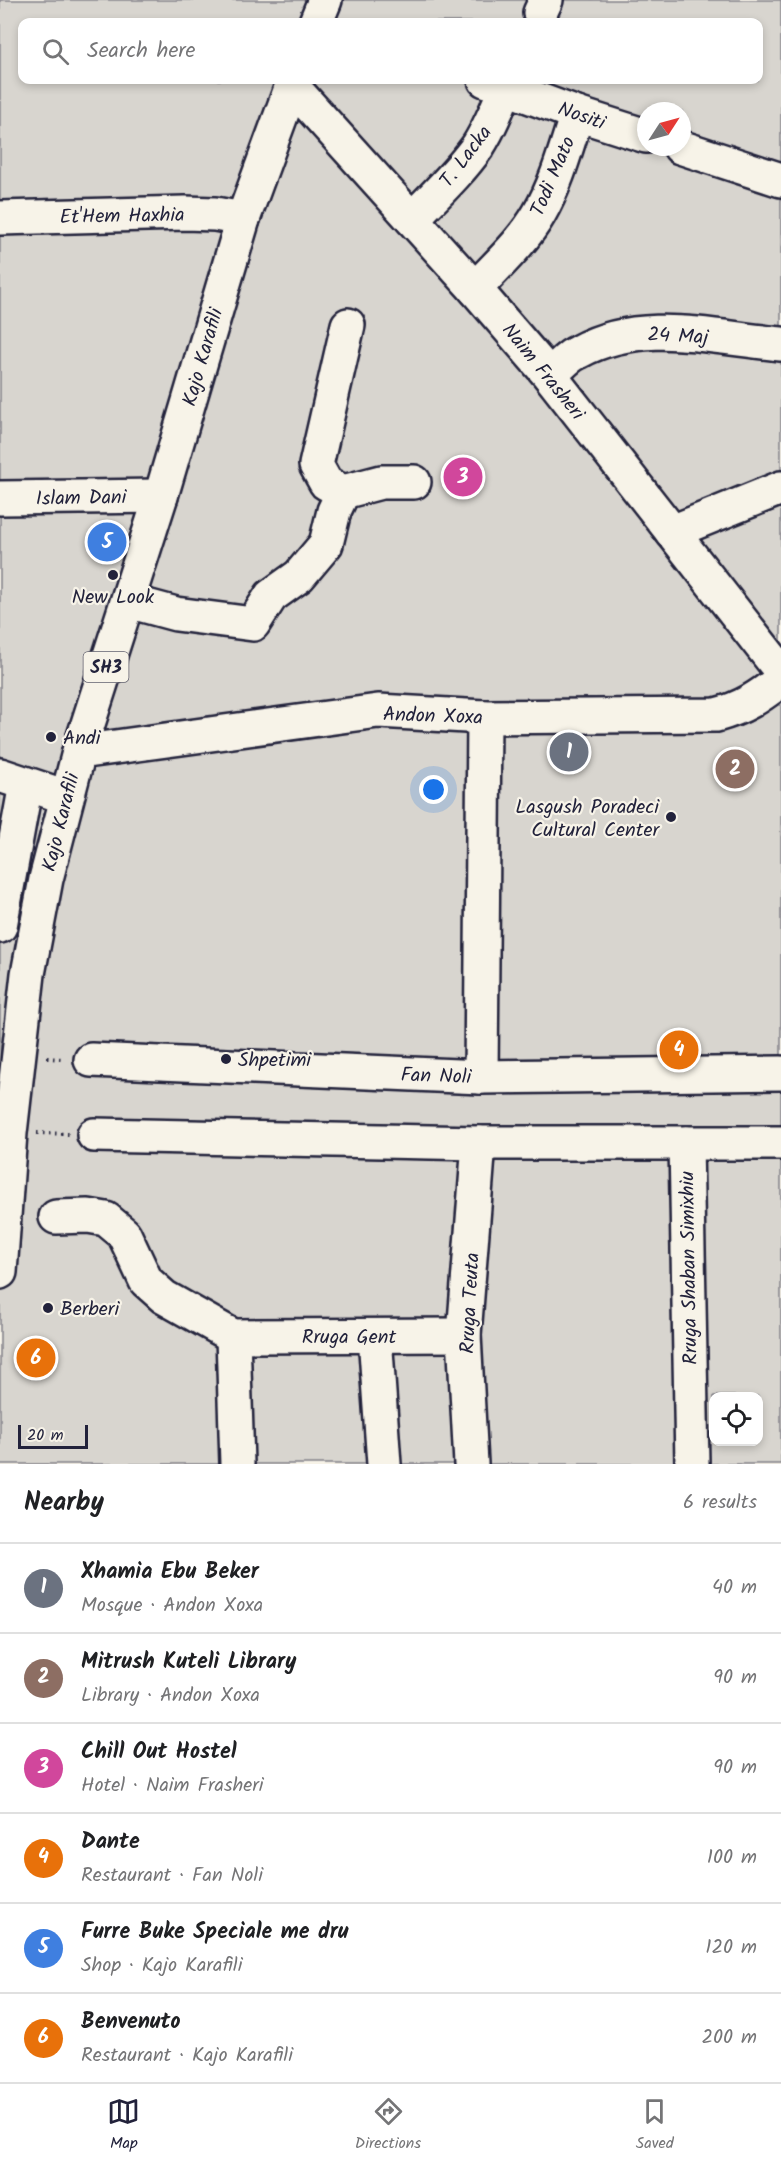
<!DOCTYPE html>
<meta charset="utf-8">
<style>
:root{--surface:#fff;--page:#f2f2f2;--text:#202124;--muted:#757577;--line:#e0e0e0;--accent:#22223b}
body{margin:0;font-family:Kalam,sans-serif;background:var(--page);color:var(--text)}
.controls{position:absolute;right:18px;bottom:18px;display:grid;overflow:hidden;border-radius:12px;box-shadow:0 3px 9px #0003}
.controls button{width:54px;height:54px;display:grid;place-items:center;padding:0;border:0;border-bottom:2px solid var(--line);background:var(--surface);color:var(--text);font:30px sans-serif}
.compass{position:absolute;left:637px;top:102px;width:54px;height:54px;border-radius:50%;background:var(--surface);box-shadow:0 3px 9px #0003;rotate:54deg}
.scale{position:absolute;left:18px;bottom:15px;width:70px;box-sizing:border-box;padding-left:6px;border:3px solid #22223b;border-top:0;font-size:16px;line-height:21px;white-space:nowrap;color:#22223b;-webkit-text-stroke:4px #f7f3e8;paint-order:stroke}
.you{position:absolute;left:434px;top:790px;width:21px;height:21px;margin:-15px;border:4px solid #fff;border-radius:50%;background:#1a73e8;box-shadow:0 0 0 9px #1a73e833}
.badge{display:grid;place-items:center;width:39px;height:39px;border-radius:50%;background:var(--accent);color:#fff;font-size:20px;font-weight:700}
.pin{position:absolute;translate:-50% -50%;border:3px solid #fff;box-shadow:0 2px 6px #0006}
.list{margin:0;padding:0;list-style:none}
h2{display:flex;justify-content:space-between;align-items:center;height:78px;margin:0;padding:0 24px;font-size:26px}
h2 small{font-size:20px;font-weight:400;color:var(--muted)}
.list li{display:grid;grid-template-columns:39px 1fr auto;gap:18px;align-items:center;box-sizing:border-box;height:90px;padding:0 24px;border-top:2px solid var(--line)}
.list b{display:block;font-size:22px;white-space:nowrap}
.list p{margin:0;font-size:20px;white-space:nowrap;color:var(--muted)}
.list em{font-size:20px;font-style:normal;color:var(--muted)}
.icon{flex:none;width:33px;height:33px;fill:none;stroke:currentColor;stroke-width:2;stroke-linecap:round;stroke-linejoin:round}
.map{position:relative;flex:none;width:781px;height:1464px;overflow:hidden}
.search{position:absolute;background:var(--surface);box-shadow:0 3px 9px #0003;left:18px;right:18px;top:18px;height:66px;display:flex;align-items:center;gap:15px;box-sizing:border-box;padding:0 21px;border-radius:12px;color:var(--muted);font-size:22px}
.sheet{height:618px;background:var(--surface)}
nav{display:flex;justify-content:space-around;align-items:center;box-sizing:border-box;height:84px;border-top:2px solid var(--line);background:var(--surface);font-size:16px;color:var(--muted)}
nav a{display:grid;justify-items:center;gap:3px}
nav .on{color:var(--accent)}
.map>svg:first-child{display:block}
.green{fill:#d8d5cf;stroke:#7d7c85;stroke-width:1.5;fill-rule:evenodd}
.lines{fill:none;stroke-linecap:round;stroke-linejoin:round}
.minor-casing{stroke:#22223b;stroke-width:38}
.major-casing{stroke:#22223b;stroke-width:38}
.path{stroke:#22223b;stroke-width:4;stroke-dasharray:1.5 4.5;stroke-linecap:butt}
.minor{stroke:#f7f3e8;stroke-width:33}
.major{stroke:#f7f3e8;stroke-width:33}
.poi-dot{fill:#22223b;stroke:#f7f3e8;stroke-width:2}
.labels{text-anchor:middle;stroke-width:4.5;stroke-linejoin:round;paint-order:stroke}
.shield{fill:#f7f3e8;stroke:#62616f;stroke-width:1.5}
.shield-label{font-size:18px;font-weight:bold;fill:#22223b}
.street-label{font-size:20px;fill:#22223b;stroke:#f7f3e8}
.poi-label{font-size:20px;fill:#22223b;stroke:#f7f3e8;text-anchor:start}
</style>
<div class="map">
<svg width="781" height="1464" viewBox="0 0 781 1464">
<rect width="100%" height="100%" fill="#f7f3e8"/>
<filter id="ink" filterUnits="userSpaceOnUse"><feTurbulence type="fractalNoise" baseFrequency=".0167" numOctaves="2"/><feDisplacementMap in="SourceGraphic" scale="12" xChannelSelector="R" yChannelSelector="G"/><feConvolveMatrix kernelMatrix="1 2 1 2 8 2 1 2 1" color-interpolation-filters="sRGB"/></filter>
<g filter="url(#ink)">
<path class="green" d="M0 0H781V1464H0ZM22 22H758V80H22ZM646 111H682V147H646ZM714 1396H758V1442H714Z"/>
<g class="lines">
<defs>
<g id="minor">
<polyline points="540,13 546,0"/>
<polyline points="485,80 577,114 646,136"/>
<polyline points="291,85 475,289 550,376 781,671"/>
<polyline points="680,147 781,180"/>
<polyline points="0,218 185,213 215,214 243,219"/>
<path d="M412 219C435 195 459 173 478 146 490 127 498 107 506 87"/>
<path d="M475 289C497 265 523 242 539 214 557 183 566 148 577 114"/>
<path d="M550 376C558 368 567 357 578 352 642 317 713 338 781 344"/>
<polyline points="343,492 326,483 316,465 348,325"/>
<polyline points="0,498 161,496"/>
<polyline points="672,532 781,488"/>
<polyline points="128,601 176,614 253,624 271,596 299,576 326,544 334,511 343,492 381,482 414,482"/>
<path d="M79 752 378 711 484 717 716 715C743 708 759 697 781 680"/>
<polyline points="0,775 66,797"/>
<polyline points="0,926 26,784"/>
<polyline points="91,1060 481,1077 781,1073"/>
<polyline points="481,1077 484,717"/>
<polyline points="94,1135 479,1143 781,1143"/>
<polyline points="686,1143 692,1464"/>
<polyline points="56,1217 88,1216 106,1219 124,1234 146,1281 164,1297 233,1336 464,1335"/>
<polyline points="233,1336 237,1464"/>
<polyline points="375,1336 384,1464"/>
<polyline points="471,1464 464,1335 479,1143"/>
</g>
<g id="major">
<polyline points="316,22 325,0"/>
<polyline points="0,1272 10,1133 28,974 46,879 79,752 161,496 243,219 294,80"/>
</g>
</defs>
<use href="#minor" class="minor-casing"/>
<use href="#major" class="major-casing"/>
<g class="path">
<polyline points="47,1058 63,1059"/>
<polyline points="37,1133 69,1134"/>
</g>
<use href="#minor" class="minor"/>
<use href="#major" class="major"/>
</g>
</g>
<g class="poi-dot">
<circle cx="113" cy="575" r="6"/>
<circle cx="51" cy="737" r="6"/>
<circle cx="671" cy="817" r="6"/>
<circle cx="226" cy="1059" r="6"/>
<circle cx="48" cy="1308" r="6"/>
</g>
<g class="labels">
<rect class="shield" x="83.5" y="652" width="45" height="30" rx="4.5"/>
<g class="shield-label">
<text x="106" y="673">SH3</text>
</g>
<g class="street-label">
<text transform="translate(582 115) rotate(19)" y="7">Nositi</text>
<text transform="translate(465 156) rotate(-53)" y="7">T. Lacka</text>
<text transform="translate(552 176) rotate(-67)" y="7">Todi Mato</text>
<text transform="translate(122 215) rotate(-1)" y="7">Et'Hem Haxhia</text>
<text transform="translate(678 335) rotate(3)" y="7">24 Maj</text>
<text transform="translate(202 357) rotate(-74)" y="7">Kajo Karafili</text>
<text transform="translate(544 371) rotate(51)" y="7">Naim Frasheri</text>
<text transform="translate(81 497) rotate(-1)" y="7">Islam Dani</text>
<text transform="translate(433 715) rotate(2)" y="7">Andon Xoxa</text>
<text transform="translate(60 822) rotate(-76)" y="7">Kajo Karafili</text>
<text transform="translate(436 1075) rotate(2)" y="7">Fan Noli</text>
<text transform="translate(688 1268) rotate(-91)" y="7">Rruga Shaban Simixhiu</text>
<text transform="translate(469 1303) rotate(-87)" y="7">Rruga Teuta</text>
<text x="349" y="1343">Rruga Gent</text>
</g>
<g class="poi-label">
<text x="113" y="603" text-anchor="middle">New Look</text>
<text x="63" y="744">Andi</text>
<text x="659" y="813" text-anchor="end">Lasgush Poradeci<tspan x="659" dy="23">Cultural Center</tspan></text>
<text x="238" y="1066">Shpetimi</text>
<text x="60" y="1315">Berberi</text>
</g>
</g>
</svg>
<div class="controls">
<button><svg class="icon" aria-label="locate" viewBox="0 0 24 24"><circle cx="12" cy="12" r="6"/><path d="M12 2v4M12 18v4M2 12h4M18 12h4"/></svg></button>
</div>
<svg class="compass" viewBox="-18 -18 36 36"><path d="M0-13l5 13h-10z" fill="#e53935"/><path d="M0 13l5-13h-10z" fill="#757577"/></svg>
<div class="scale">20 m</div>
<div class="you"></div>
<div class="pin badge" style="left:569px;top:752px;background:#6b7280">1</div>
<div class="pin badge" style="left:735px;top:769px;background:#8d6e63">2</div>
<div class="pin badge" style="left:463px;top:477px;background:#d1479c">3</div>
<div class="pin badge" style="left:679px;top:1050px;background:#e8710a">4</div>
<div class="pin badge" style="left:107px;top:542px;background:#3f7fe0">5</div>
<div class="pin badge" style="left:36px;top:1358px;background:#e8710a">6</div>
<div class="search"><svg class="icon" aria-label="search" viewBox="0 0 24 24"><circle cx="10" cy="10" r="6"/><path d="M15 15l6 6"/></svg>Search here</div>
</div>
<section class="sheet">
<h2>Nearby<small>6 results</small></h2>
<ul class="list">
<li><span class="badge" style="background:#6b7280">1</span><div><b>Xhamia Ebu Beker</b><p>Mosque · Andon Xoxa</p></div><em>40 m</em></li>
<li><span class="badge" style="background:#8d6e63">2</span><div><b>Mitrush Kuteli Library</b><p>Library · Andon Xoxa</p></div><em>90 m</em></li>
<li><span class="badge" style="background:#d1479c">3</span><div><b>Chill Out Hostel</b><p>Hotel · Naim Frasheri</p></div><em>90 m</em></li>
<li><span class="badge" style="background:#e8710a">4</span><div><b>Dante</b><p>Restaurant · Fan Noli</p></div><em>100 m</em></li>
<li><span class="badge" style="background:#3f7fe0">5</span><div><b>Furre Buke Speciale me dru</b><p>Shop · Kajo Karafili</p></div><em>120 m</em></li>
<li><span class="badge" style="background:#e8710a">6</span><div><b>Benvenuto</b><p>Restaurant · Kajo Karafili</p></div><em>200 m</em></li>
</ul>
</section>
<nav>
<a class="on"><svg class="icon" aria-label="map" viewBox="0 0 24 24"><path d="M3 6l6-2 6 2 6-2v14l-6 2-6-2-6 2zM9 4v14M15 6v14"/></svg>Map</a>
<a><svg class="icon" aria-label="directions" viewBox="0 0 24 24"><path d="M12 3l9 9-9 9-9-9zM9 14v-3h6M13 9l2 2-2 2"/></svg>Directions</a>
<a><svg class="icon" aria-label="saved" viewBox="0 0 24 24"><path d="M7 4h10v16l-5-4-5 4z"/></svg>Saved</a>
</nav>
